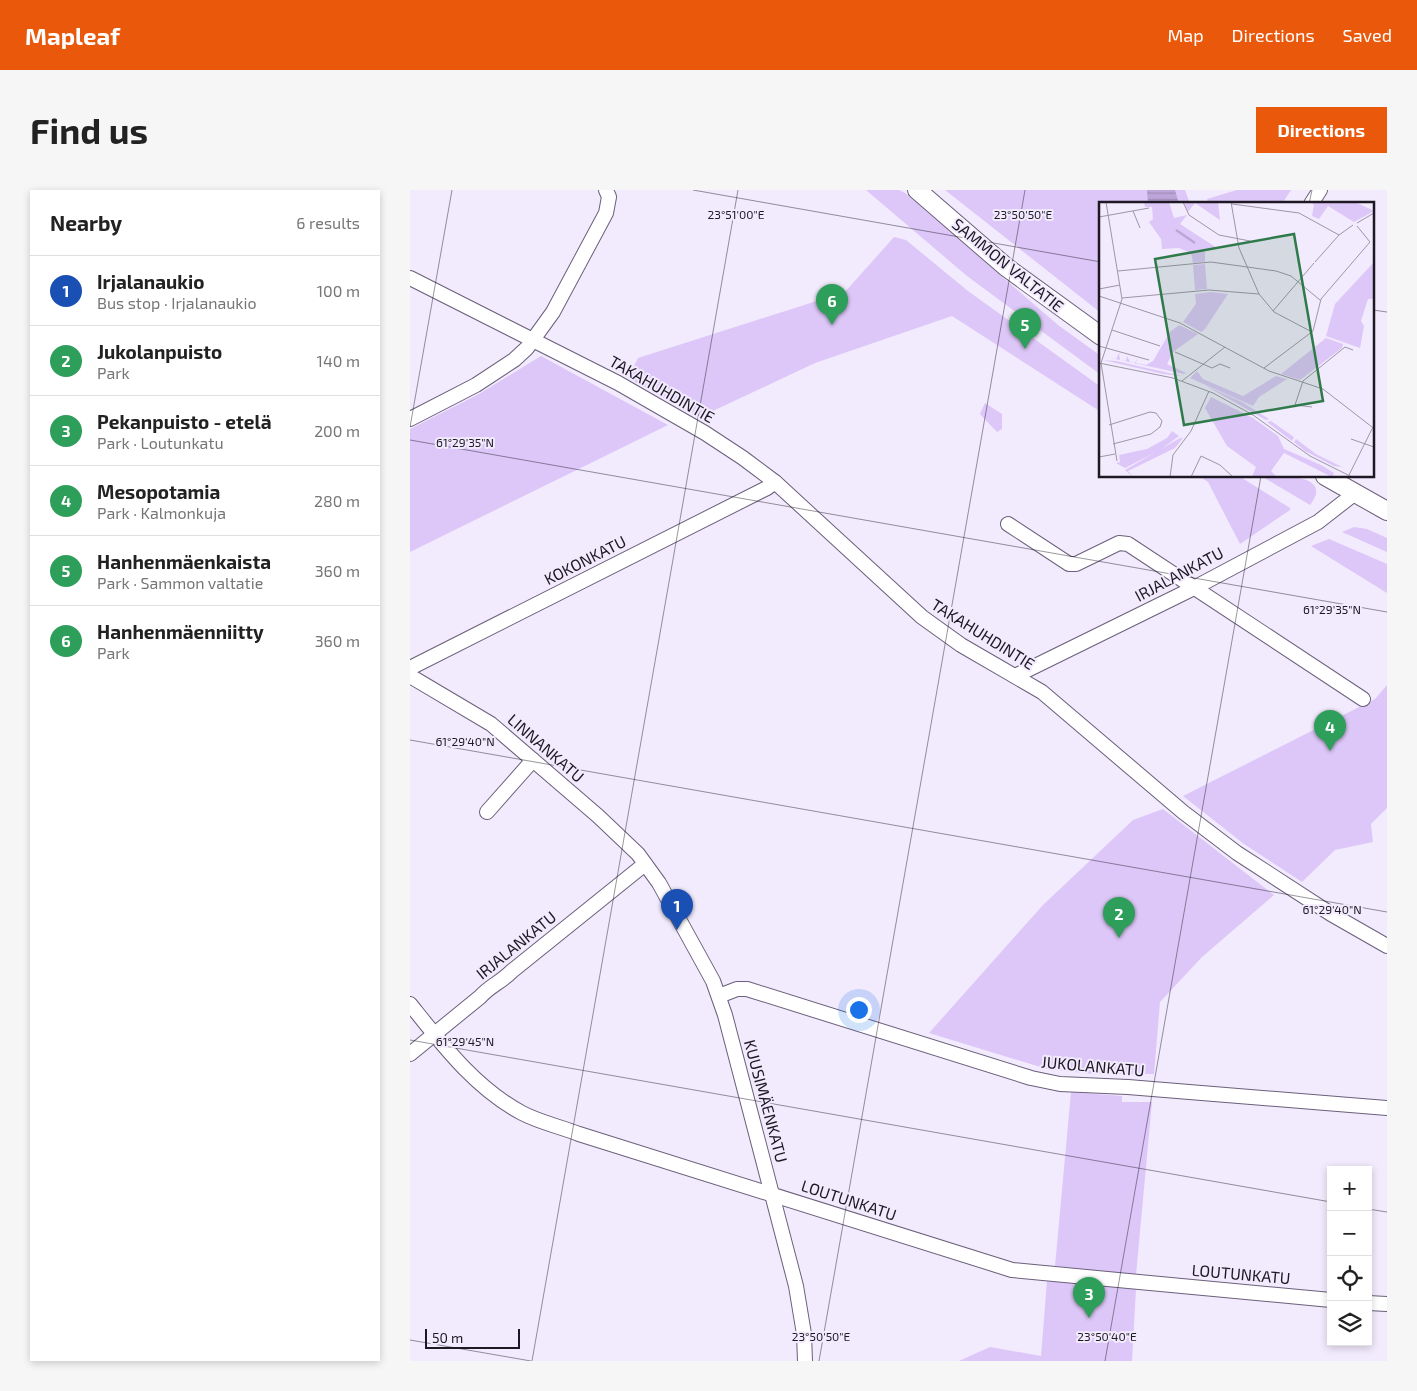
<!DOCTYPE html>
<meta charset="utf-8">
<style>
:root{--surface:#fff;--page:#f6f6f6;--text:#222;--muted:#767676;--line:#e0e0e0;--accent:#ea580c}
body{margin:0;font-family:"Exo 2",sans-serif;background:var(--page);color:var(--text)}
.controls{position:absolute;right:15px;bottom:15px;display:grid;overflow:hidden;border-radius:0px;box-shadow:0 2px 8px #0003}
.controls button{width:45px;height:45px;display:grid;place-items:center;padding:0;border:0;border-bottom:1px solid var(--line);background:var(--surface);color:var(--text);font:25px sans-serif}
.scale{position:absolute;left:15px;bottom:12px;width:95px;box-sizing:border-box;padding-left:5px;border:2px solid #1d1823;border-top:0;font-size:14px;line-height:18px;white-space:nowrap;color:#1d1823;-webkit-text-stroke:4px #f2eafd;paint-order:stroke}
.you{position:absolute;left:448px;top:819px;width:18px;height:18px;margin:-12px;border:4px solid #fff;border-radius:50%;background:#1a73e8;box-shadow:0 0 0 8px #1a73e833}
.badge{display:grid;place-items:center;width:32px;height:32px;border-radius:50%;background:var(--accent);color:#fff;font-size:16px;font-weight:700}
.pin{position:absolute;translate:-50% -41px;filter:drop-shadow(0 1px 2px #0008)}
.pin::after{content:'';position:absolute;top:26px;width:18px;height:15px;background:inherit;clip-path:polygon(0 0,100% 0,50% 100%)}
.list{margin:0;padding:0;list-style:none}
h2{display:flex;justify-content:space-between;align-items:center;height:65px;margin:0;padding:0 20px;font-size:21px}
h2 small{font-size:16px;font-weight:400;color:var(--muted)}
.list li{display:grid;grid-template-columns:32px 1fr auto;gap:15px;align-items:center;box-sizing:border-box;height:70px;padding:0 20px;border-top:1px solid var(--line)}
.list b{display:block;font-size:19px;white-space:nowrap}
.list p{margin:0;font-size:16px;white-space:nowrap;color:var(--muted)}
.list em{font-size:16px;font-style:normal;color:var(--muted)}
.icon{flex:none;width:28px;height:28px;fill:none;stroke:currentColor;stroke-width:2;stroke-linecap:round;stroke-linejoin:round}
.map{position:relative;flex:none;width:977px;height:1171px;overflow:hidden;border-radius:0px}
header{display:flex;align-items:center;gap:30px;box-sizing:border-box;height:70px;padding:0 25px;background:var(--accent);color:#fff}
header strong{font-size:24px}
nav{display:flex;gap:28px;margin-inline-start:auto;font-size:18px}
.intro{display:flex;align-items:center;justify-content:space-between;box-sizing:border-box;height:120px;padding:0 30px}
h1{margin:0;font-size:35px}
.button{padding:12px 22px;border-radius:0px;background:var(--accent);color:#fff;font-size:18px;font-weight:700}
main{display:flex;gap:30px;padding:0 30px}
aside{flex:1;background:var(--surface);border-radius:0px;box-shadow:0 2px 8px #0003}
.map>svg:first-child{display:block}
.green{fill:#ddc7f8}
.water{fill:url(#water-rules)}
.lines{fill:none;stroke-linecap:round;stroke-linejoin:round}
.minor-casing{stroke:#6b5f7a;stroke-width:16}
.major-casing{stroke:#6b5f7a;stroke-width:20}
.minor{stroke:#fff;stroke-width:14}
.major{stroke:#fff;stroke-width:18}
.ticks{fill:none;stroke:#1d1823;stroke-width:1;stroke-opacity:0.45}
.labels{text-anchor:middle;stroke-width:4;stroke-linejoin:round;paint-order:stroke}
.street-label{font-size:16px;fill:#1d1823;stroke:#f2eafd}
.inset-river{fill:none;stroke:#bda5d9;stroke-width:2.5}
.inset-road{fill:none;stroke:#9d96a6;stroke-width:1}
.view{fill:#2f7a49;fill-opacity:0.15;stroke:#2f7a49;stroke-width:2.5}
.inset-edge{fill:none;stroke:#1d1823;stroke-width:2.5}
.ticks-label{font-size:12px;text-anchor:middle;fill:#1d1823;stroke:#f2eafd;stroke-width:4;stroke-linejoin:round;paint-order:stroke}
</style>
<header>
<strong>Mapleaf</strong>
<nav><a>Map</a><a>Directions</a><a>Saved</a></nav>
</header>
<div class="intro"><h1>Find us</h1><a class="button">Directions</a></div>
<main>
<aside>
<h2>Nearby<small>6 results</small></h2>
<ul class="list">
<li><span class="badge" style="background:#1a4fb4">1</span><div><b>Irjalanaukio</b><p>Bus stop · Irjalanaukio</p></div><em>100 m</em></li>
<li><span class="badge" style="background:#2e9e5b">2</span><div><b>Jukolanpuisto</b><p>Park</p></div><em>140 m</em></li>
<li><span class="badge" style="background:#2e9e5b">3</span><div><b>Pekanpuisto - etelä</b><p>Park · Loutunkatu</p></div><em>200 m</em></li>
<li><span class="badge" style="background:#2e9e5b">4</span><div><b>Mesopotamia</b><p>Park · Kalmonkuja</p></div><em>280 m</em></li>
<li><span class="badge" style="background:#2e9e5b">5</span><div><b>Hanhenmäenkaista</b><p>Park · Sammon valtatie</p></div><em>360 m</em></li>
<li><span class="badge" style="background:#2e9e5b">6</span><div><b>Hanhenmäenniitty</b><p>Park</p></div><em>360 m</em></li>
</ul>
</aside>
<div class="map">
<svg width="977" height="1171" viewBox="0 0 977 1171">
<defs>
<pattern id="water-rules" width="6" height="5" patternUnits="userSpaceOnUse" patternTransform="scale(1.25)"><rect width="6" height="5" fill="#bda5d9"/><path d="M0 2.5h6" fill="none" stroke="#a28dba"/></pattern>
</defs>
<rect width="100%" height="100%" fill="#f2eafd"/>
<g class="green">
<polygon points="456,0 489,0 495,3 648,135 691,166 691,185 557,86"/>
<polygon points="535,0 775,0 780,14 691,14 691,123"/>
<polygon points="827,0 881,0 872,14 799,14 797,9"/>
<polygon points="484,47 496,50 558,101 691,197 691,222 542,126 405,173 290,227 218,188 228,168 435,102"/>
<polygon points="131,166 258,235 0,362 0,239 69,204"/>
<polygon points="575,213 592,224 592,239 587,242 570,224"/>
<polygon points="789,286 829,286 880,318 880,320 830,354 798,292"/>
<path d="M851 286C868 286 925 283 900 315Z"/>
<polygon points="944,337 957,339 977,348 977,362 932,342"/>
<polygon points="919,349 977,374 977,403 901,356"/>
<polygon points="977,495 977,618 961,634 963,652 925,660 892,692 834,654 773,606 965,509"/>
<polygon points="753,619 864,705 792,767 750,812 744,884 683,884 637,879 519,843 633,715 723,630"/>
<polygon points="661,902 712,906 712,912 742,912 726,1085 645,1076"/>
<polygon points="637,1091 726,1099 722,1171 549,1171 580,1157 631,1166"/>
</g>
<polygon class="water" points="737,0 765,0 769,14 738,14"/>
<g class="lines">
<defs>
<g id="minor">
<polyline points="901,14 910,0"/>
<polyline points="0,88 208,193 295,243 333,268 365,292 512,427 551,455 632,502 773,622 827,663 921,724 977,756"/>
<polyline points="0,229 66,195 104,170 117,158 143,122 196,23 199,7 196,0"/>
<polyline points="598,334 659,374 666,374 709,353 718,354 953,509"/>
<polyline points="0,478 357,298 365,292"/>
<polyline points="0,486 81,534 188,626 228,664 249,693 303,791 315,825 386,1096 394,1144 395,1171"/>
<polyline points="605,486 784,398 908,332 944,304"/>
<polyline points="77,622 123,570"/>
<polyline points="309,806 327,799 337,799 621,888 650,894 718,897 977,918"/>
<path d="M0 814C32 854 65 898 112 923 129 932 151 937 169 944L602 1080 921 1110"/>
<path d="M0 864 70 807C81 795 90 793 102 781L235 674"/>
<polyline points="958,1113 977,1114"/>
</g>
<g id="major">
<polyline points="507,0 596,77 691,146"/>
<polyline points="915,286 977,321"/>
</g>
</defs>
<use href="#minor" class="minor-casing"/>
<use href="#major" class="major-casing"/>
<use href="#minor" class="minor"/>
<use href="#major" class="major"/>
</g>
<path class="ticks" d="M283 0 691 72M899 14 902 0M963 120 977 122M0 237 42 0M0 250 977 422M0 550 977 722M0 850 921 1012M958 1019 977 1022M0 1150 121 1171M122 1171 328 0M409 1171 615 0M695 1171 851 286"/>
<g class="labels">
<g class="street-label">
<text transform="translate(598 75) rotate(39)" y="6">SAMMON VALTATIE</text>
<text transform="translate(252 199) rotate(30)" y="6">TAKAHUHDINTIE</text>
<text transform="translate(175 370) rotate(-27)" y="6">KOKONKATU</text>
<text transform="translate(769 384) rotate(-28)" y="6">IRJALANKATU</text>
<text transform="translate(573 444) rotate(32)" y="6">TAKAHUHDINTIE</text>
<text transform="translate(136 558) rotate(41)" y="6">LINNANKATU</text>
<text transform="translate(106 755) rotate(-39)" y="6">IRJALANKATU</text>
<text transform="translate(683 876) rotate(5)" y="6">JUKOLANKATU</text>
<text transform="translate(356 911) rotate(75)" y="6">KUUSIMÄENKATU</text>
<text transform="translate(439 1010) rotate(18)" y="6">LOUTUNKATU</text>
<text transform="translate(831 1084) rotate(5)" y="6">LOUTUNKATU</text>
</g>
</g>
<g transform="translate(689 12)">
<rect width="275" height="275" fill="#f2eafd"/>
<path d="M45 0H70L75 16 88 13 81 22 118 46 106 49V60L94 61 92 51 80 46 63 47 62 37 50 20 54 17 53 5H46ZM85 0H119L121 18 96 1 89 10ZM212 0H256L275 9 255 20 229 4 220 17 213 14 215 3ZM275 60V97H269L262 119 265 124 261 146 227 134 236 102ZM106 62 108 87 96 88 94 63ZM112 90 129 92 106 127 102 130 84 120 97 102 96 92ZM80 123 99 132 74 150 68 162 87 171 85 172 7 155 17 157 20 151 21 158 27 159 28 154 31 160 36 161 38 156 37 161 47 163 54 159 71 130ZM227 136 244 142 243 146 201 178 182 172ZM4 158 17 159 83 174 64 172ZM98 169 104 177 144 194 177 174 188 177 160 195 154 204 91 176ZM107 184 143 200 170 217 167 218ZM112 195 154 216 179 234 185 247 222 263 235 271 233 275 185 251 172 269 178 275H153L157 265 128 244 106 206ZM172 219 195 235 193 239 168 220ZM73 229 80 234 61 248 26 266 17 261 21 260 20 253 48 247 68 236ZM81 236H84L76 246 29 269 34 275 26 268ZM197 237 217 252 243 265 235 264 206 249 195 240Z" fill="#ddc7f8"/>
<path class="inset-river" d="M77 28 96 41"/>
<path class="inset-road" d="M7 0 23 97 2 161 18 259M84 0 90 13 120 33 151 39M132 0 140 46 160 92 175 110 213 130M133 2 200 11 240 33M34 9 41 26M0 15 50 6M258 21 275 11M216 60 240 33 254 23M19 69 112 60 177 69 192 74 221 98M0 87 21 83M0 94 81 121 170 169 224 187 273 225M23 96 110 88 160 92M174 109 215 61M13 128 61 144M0 144 50 158M76 150 113 166 121 162 131 166M0 161 74 176 114 191 154 213 211 254 253 275M165 166 214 129 222 97 271 40 258 24M83 179 126 145M213 205 196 203 204 179 246 145 254 148M10 223 51 210 57 211 63 219 61 225 52 232 14 242M252 237 275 245M102 254 121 263 134 275M0 255 16 252M250 273 275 223M71 275 74 253 92 229 110 189M92 275 102 254"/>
<path class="view" d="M195 32 224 199 85 223 56 57Z"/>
<rect width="275" height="275" class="inset-edge"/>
</g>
<g class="ticks-label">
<text x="326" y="29">23°51'00"E</text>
<text x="613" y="29">23°50'50"E</text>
<text x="55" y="257">61°29'35"N</text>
<text x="922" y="424">61°29'35"N</text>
<text x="55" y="556">61°29'40"N</text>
<text x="922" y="724">61°29'40"N</text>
<text x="55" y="856">61°29'45"N</text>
<text x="411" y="1151">23°50'50"E</text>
<text x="697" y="1151">23°50'40"E</text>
</g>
</svg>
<div class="controls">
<button>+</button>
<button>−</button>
<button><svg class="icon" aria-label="locate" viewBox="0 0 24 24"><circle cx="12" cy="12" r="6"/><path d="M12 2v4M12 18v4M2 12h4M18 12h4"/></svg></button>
<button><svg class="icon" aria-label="layers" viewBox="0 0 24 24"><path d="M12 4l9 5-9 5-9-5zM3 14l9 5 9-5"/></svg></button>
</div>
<div class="scale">50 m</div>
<div class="you"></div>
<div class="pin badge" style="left:267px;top:740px;background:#1a4fb4">1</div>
<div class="pin badge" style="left:709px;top:748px;background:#2e9e5b">2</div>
<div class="pin badge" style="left:679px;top:1128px;background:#2e9e5b">3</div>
<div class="pin badge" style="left:920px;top:561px;background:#2e9e5b">4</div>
<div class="pin badge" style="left:615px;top:159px;background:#2e9e5b">5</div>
<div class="pin badge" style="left:422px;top:135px;background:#2e9e5b">6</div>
</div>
</main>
